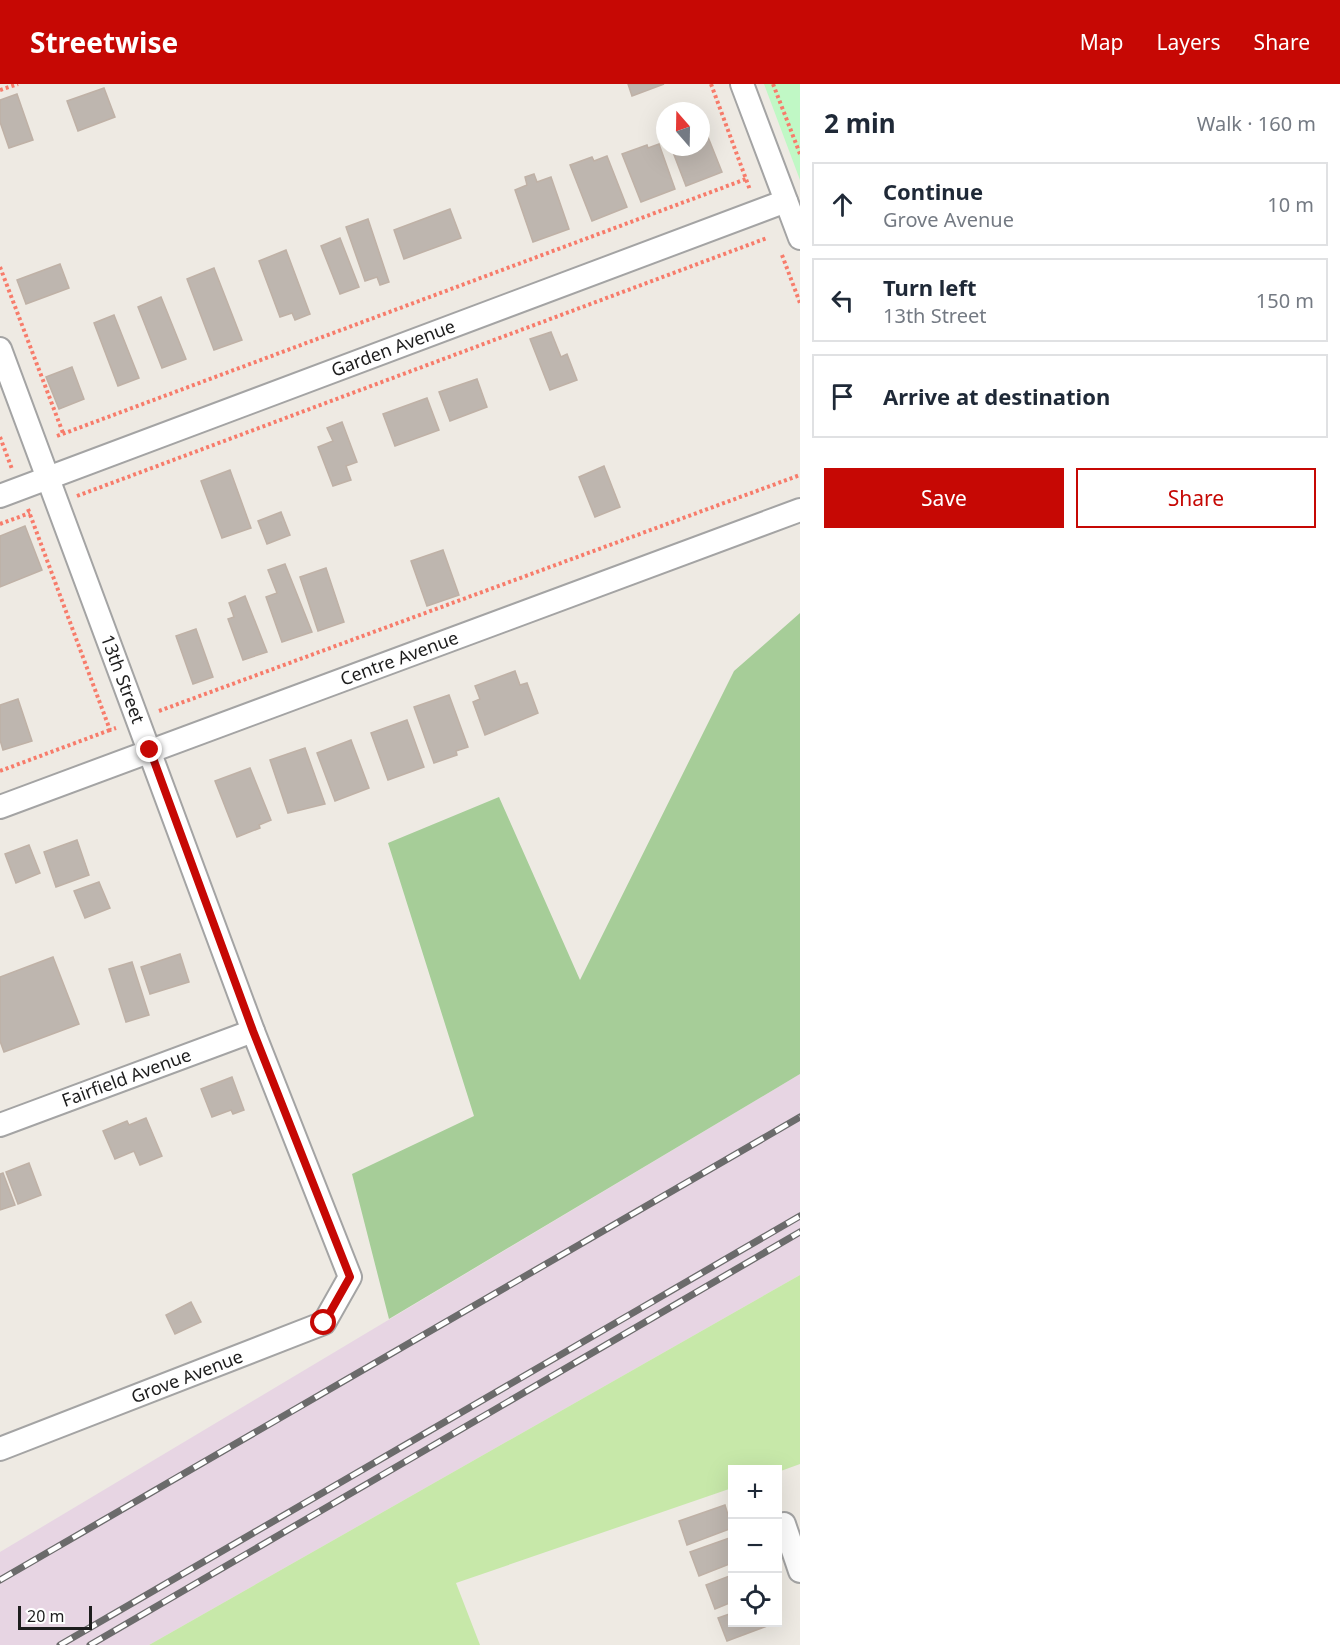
<!DOCTYPE html>
<meta charset="utf-8">
<style>
:root{--surface:#fff;--page:#f2f2f3;--text:#1f2937;--muted:#747a83;--line:#e0e1e3;--accent:#c60804}
body{margin:0;font-family:"Noto Sans",sans-serif;background:var(--page);color:var(--text)}
.controls{position:absolute;right:18px;bottom:18px;display:grid;overflow:hidden;border-radius:0px;box-shadow:0 6px 24px #0002}
.controls button{width:54px;height:54px;display:grid;place-items:center;padding:0;border:0;border-bottom:2px solid var(--line);background:var(--surface);color:var(--text);font:30px sans-serif}
.compass{position:absolute;left:656px;top:18px;width:54px;height:54px;border-radius:50%;background:var(--surface);box-shadow:0 6px 24px #0002;rotate:340deg}
.scale{position:absolute;left:18px;bottom:15px;width:74px;box-sizing:border-box;padding-left:6px;border:3px solid #1d1d1d;border-top:0;font-size:16px;line-height:21px;white-space:nowrap;color:#1d1d1d;-webkit-text-stroke:4px #fff;paint-order:stroke}
.stop{position:absolute;width:18px;height:18px;margin:-14px;border:4px solid #c60804;border-radius:50%;background:#fff}
.stop.end{background:#c60804;border-color:#fff;box-shadow:0 2px 6px #0008}
.list{margin:0;padding:0;list-style:none}
h2{display:flex;justify-content:space-between;align-items:center;height:78px;margin:0;padding:0 24px;font-size:26px}
h2 small{font-size:20px;font-weight:400;color:var(--muted)}
.list li{display:grid;grid-template-columns:39px 1fr auto;gap:18px;align-items:center;box-sizing:border-box;height:84px;margin:0 12px 12px;padding:0 12px;border:2px solid var(--line);border-radius:0px}
.list b{display:block;font-size:22px;white-space:nowrap}
.list p{margin:0;font-size:20px;white-space:nowrap;color:var(--muted)}
.list em{font-size:20px;font-style:normal;color:var(--muted)}
.actions{display:flex;gap:12px;padding:18px 24px}
.actions a{flex:1;padding:14px 0;border:2px solid var(--accent);border-radius:0px;text-align:center;font-size:21px;color:var(--accent)}
.actions .main{background:var(--accent);color:#fff}
.icon{flex:none;width:33px;height:33px;fill:none;stroke:currentColor;stroke-width:2;stroke-linecap:round;stroke-linejoin:round}
.map{position:relative;flex:none;width:800px;height:1561px;overflow:hidden}
header{display:flex;align-items:center;gap:36px;box-sizing:border-box;height:84px;padding:0 30px;background:var(--accent);color:#fff}
header strong{font-size:28px}
nav{display:flex;gap:33px;margin-inline-start:auto;font-size:21px}
main{display:flex}
aside{flex:1;background:var(--surface)}
.map>svg:first-child{display:block}
.industrial{fill:#e7d5e3}
.grass{fill:#c7e8a9}
.forest{fill:#a6cd98}
.park{fill:#c0f8c5}
.building{fill:#beb6af;stroke:#bfb1a6;stroke-width:1.5}
.lines{fill:none;stroke-linecap:round;stroke-linejoin:round}
.street-casing{stroke:#a4a4a4;stroke-width:26}
.path{stroke:#f77c6b;stroke-width:4;stroke-dasharray:3 3;stroke-linecap:butt}
.street{stroke:#fff;stroke-width:22}
.rail-casing{stroke:#6b6b6b;stroke-width:7}
.rail{stroke:#fff;stroke-width:4.5;stroke-dasharray:14;stroke-linecap:butt}
.route{stroke:#c60804;stroke-width:8}
.labels{text-anchor:middle;stroke-width:5;stroke-linejoin:round;paint-order:stroke}
.street-label{font-size:18px;fill:#1d1d1d;stroke:#fff}
</style>
<header>
<strong>Streetwise</strong>
<nav><a>Map</a><a>Layers</a><a>Share</a></nav>
</header>
<main>
<div class="map">
<svg width="800" height="1561" viewBox="0 0 800 1561">
<rect width="100%" height="100%" fill="#eeeae3"/>
<polygon class="industrial" points="800,990 800,1191 149,1561 0,1561 0,1468"/>
<polygon class="grass" points="800,1191 800,1380 778,1388 778,1386 732,1386 732,1404 456,1499 480,1561 149,1561"/>
<polygon class="forest" points="800,529 800,990 389,1235 352,1090 474,1032 388,759 499,713 580,896 734,587"/>
<polygon class="park" points="764,0 800,0 800,96"/>
<g class="building">
<polygon points="628,0 664,0 632,12"/>
<polygon points="104,4 115,33 78,47 67,17"/>
<polygon points="17,10 33,56 9,64 0,38 0,16"/>
<polygon points="704,43 722,88 686,102 671,63 701,63 701,44"/>
<polygon points="659,60 675,105 641,118 622,70 647,61 648,64"/>
<polygon points="607,72 627,123 592,137 570,81 592,73 594,77"/>
<polygon points="534,90 537,98 551,93 569,145 533,158 515,106 527,101 525,93"/>
<polygon points="450,125 461,154 404,175 394,146"/>
<polygon points="368,135 389,198 380,201 377,193 365,197 346,143"/>
<polygon points="340,154 359,203 340,210 321,162"/>
<polygon points="286,166 310,230 295,236 292,229 280,233 259,177"/>
<polygon points="60,180 69,204 26,220 17,196"/>
<polygon points="214,184 242,256 214,266 187,195"/>
<polygon points="161,213 186,275 162,284 138,223"/>
<polygon points="114,231 139,294 118,302 94,239"/>
<polygon points="551,248 561,273 567,270 577,296 550,306 530,255"/>
<polygon points="72,283 84,315 59,325 46,293"/>
<polygon points="477,295 487,323 450,337 439,308"/>
<polygon points="427,314 439,346 395,362 383,330"/>
<polygon points="342,338 357,378 346,382 351,396 333,402 318,363 333,357 327,344"/>
<polygon points="604,382 620,423 595,433 579,393"/>
<polygon points="230,386 251,444 222,454 201,397"/>
<polygon points="281,428 290,451 267,460 258,437"/>
<polygon points="25,442 42,486 0,503 0,452"/>
<polygon points="443,466 459,511 427,522 411,477"/>
<polygon points="285,480 312,548 282,558 266,513 277,509 268,486"/>
<polygon points="326,484 344,538 318,547 300,493"/>
<polygon points="245,512 267,568 243,576 228,535 234,533 229,519"/>
<polygon points="196,545 213,593 193,600 176,552"/>
<polygon points="515,587 520,601 527,599 538,629 485,651 473,618 480,615 475,602"/>
<polygon points="449,611 468,663 456,667 457,671 434,679 414,623"/>
<polygon points="18,615 32,657 3,666 0,656 0,621"/>
<polygon points="407,636 424,683 388,696 371,649"/>
<polygon points="351,656 369,704 335,717 317,669"/>
<polygon points="305,664 325,720 288,729 270,676"/>
<polygon points="250,684 271,736 259,741 260,744 237,753 215,697"/>
<polygon points="77,756 89,791 56,803 44,768"/>
<polygon points="29,761 40,789 16,799 5,770"/>
<polygon points="99,798 110,824 85,834 74,807"/>
<polygon points="180,870 189,898 150,910 141,883"/>
<polygon points="53,873 79,940 4,968 0,957 0,893"/>
<polygon points="132,878 149,931 126,938 109,885"/>
<polygon points="232,993 244,1026 233,1030 231,1026 212,1033 201,1005"/>
<polygon points="146,1034 162,1072 140,1081 134,1067 115,1075 103,1047 127,1037 129,1041"/>
<polygon points="29,1079 41,1111 18,1120 6,1088"/>
<polygon points="3,1089 15,1121 0,1126 0,1090"/>
<polygon points="191,1218 201,1238 175,1250 166,1231"/>
<polygon points="725,1421 732,1444 687,1461 679,1437"/>
<polygon points="732,1453 732,1479 699,1492 690,1468"/>
<polygon points="732,1491 732,1518 715,1525 706,1501"/>
<polygon points="732,1529 732,1538 765,1538 767,1542 727,1557 718,1534"/>
</g>
<g class="lines">
<defs>
<g id="street">
<polyline points="742,0 800,154"/>
<path id="s1" d="M0 265 253 947 350 1193 324 1239 0 1365"/>
<path id="s2" d="M0 412 786 117"/>
<path id="s3" d="M0 723 800 426"/>
<path id="s4" d="M0 1041 253 947"/>
<polyline points="784,1440 800,1487"/>
</g>
</defs>
<use href="#street" class="street-casing"/>
<g class="path">
<polyline points="711,0 750,106"/>
<polyline points="773,0 800,70"/>
<polyline points="0,6 18,0"/>
<polyline points="782,171 800,219"/>
<polyline points="0,183 63,349"/>
<polyline points="57,352 746,95"/>
<polyline points="0,353 12,385"/>
<polyline points="77,412 767,154"/>
<polyline points="28,425 110,646 116,644"/>
<polyline points="0,440 30,429"/>
<polyline points="159,627 800,391"/>
<polyline points="0,687 110,646"/>
</g>
<use href="#street" class="street"/>
<defs>
<g id="rail">
<polyline points="0,1496 800,1033"/>
<polyline points="60,1561 800,1132"/>
<polyline points="90,1561 800,1148"/>
</g>
</defs>
<use href="#rail" class="rail-casing"/>
<use href="#rail" class="rail"/>
</g>
<g class="lines">
<polyline class="route" points="150,666 253,947 350,1193 324,1239"/>
</g>
<g class="labels">
<g class="street-label">
<text dy="6" stroke="none"><textPath href="#s2" startOffset="420">Garden Avenue</textPath></text>
<text dy="6" stroke="none"><textPath href="#s3" startOffset="426">Centre Avenue</textPath></text>
<text dy="6" stroke="none"><textPath href="#s1" startOffset="352">13th Street</textPath></text>
<text dy="6" stroke="none"><textPath href="#s4" startOffset="135">Fairfield Avenue</textPath></text>
<text transform="translate(187 1293) rotate(-21)" y="6">Grove Avenue</text>
</g>
</g>
</svg>
<div class="controls">
<button>+</button>
<button>−</button>
<button><svg class="icon" aria-label="locate" viewBox="0 0 24 24"><circle cx="12" cy="12" r="6"/><path d="M12 2v4M12 18v4M2 12h4M18 12h4"/></svg></button>
</div>
<svg class="compass" viewBox="-18 -18 36 36"><path d="M0-13l5 13h-10z" fill="#e53935"/><path d="M0 13l5-13h-10z" fill="#747a83"/></svg>
<div class="scale">20 m</div>
<div class="stop" style="left:324px;top:1239px"></div>
<div class="stop end" style="left:150px;top:666px"></div>
</div>
<aside>
<h2>2 min<small>Walk · 160 m</small></h2>
<ul class="list">
<li><svg class="icon" aria-label="ahead" viewBox="0 0 24 24"><path d="M12 20V5M6 11l6-6 6 6"/></svg><div><b>Continue</b><p>Grove Avenue</p></div><em>10 m</em></li>
<li><svg class="icon" aria-label="left" viewBox="0 0 24 24"><path d="M17 20v-9H6M10 6l-5 5 5 5"/></svg><div><b>Turn left</b><p>13th Street</p></div><em>150 m</em></li>
<li><svg class="icon" aria-label="arrive" viewBox="0 0 24 24"><path d="M6 21V4h12l-3 4 3 4H6"/></svg><div><b>Arrive at destination</b></div></li>
</ul>
<div class="actions"><a class="main">Save</a><a>Share</a></div>
</aside>
</main>
